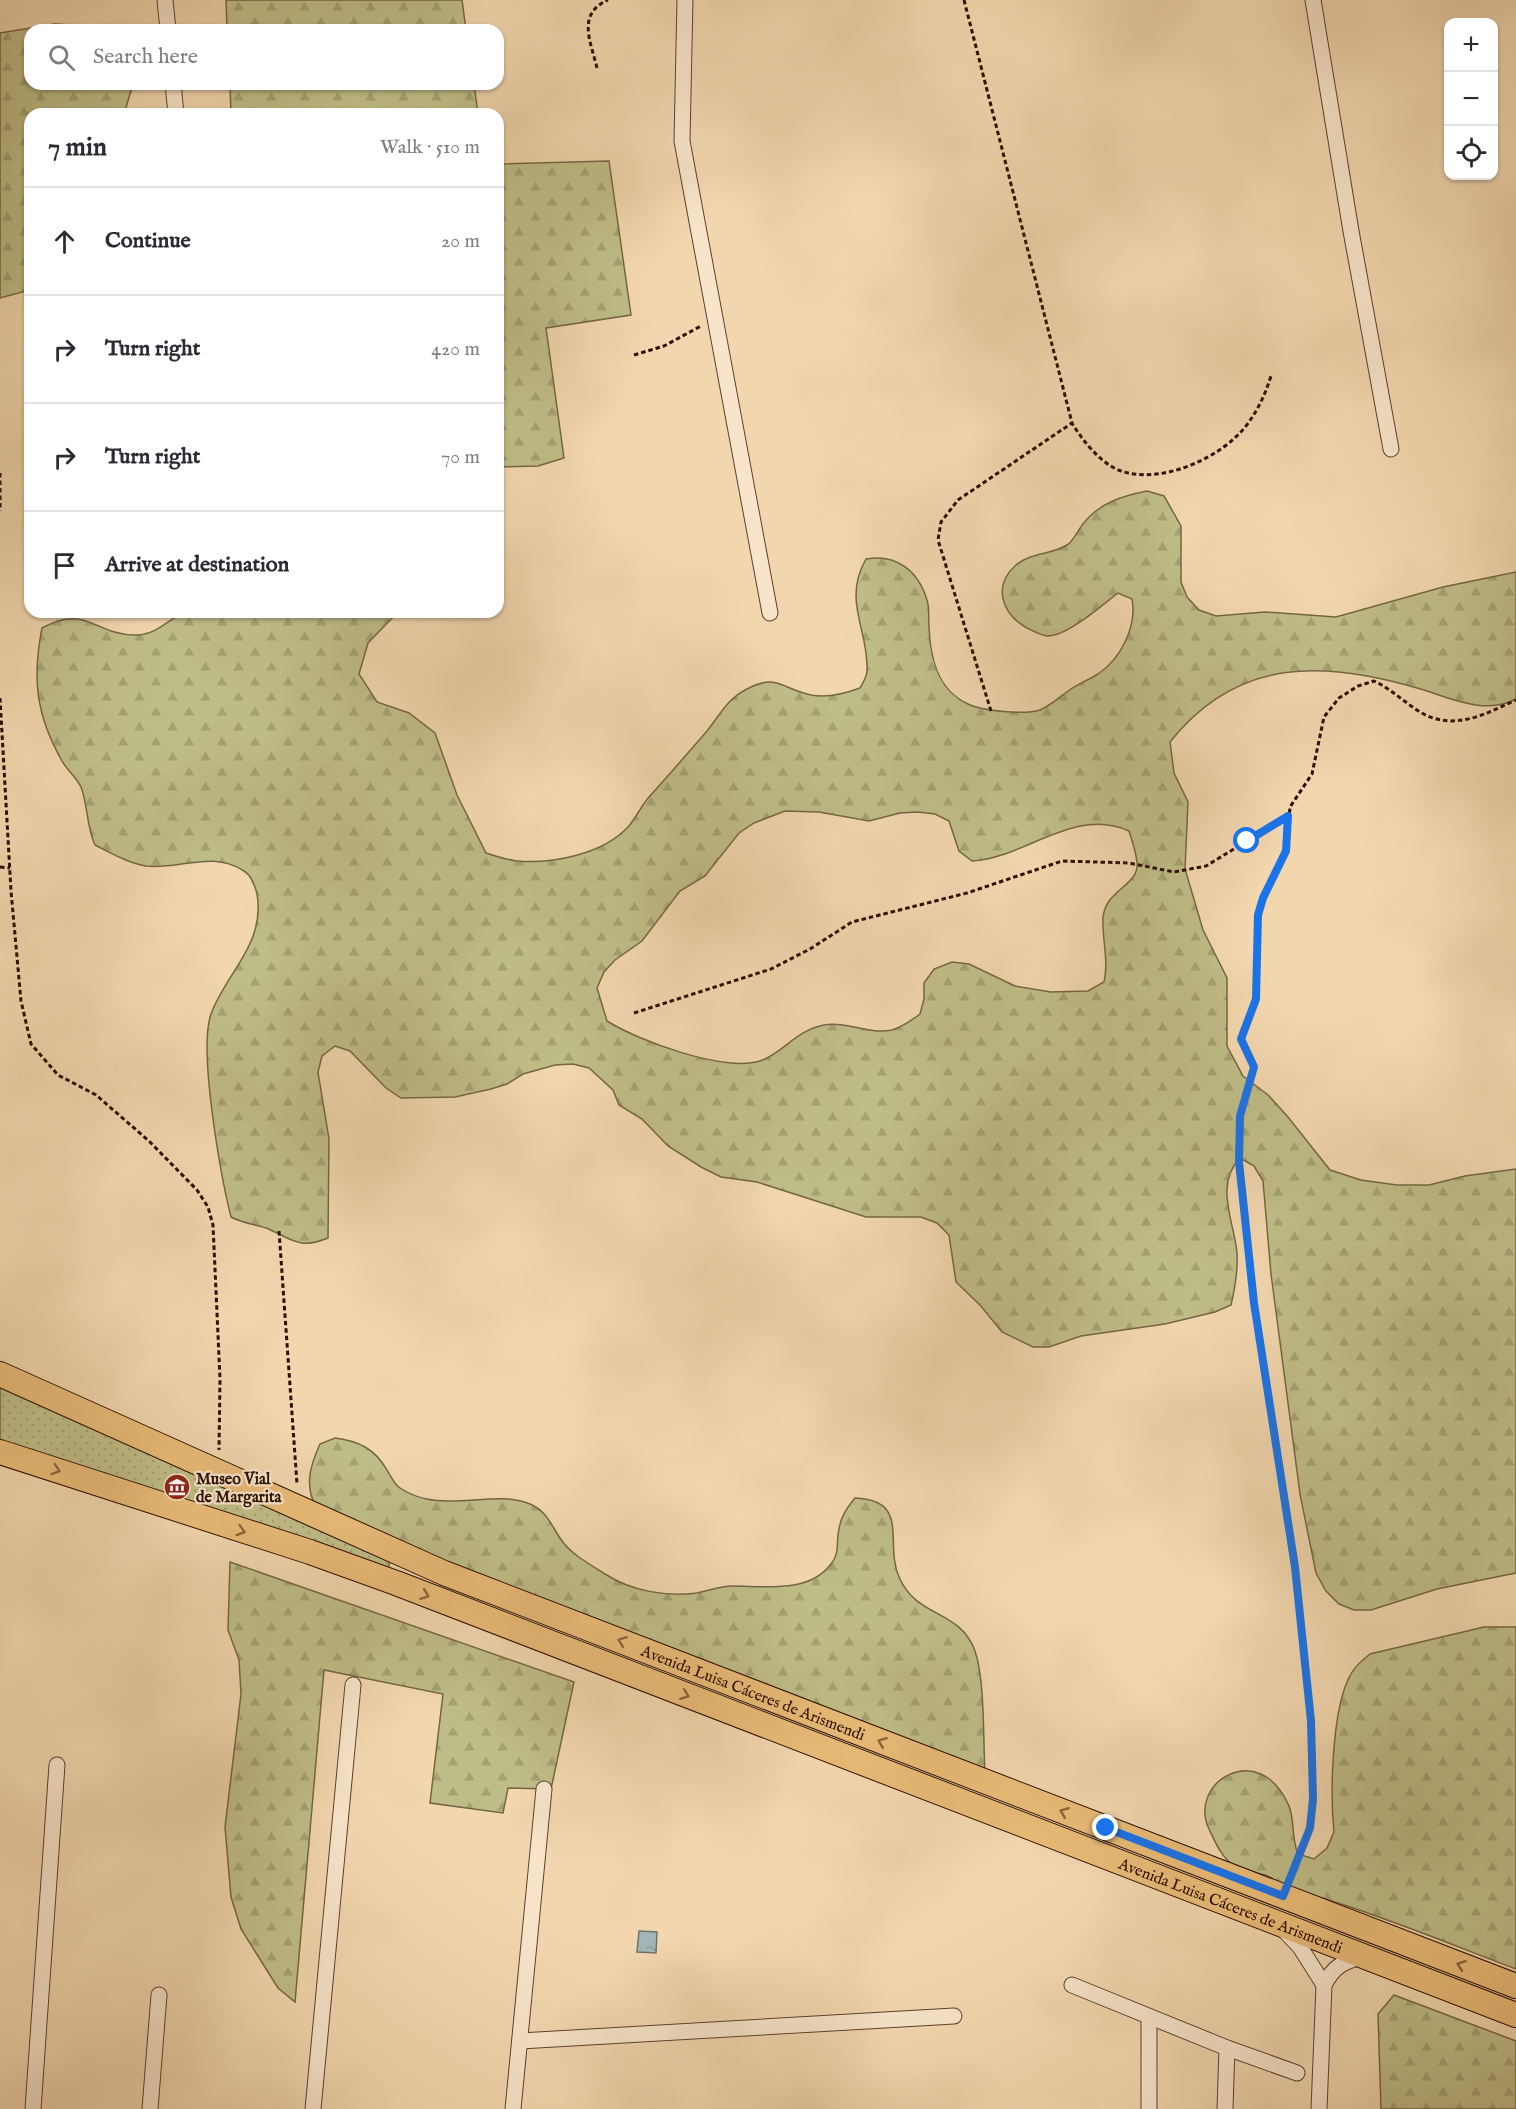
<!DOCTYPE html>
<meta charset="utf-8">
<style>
:root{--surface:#fff;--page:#f7f7f7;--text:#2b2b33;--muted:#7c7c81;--line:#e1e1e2}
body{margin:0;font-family:"IM FELL English",serif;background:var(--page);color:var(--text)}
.controls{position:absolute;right:18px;top:18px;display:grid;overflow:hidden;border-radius:12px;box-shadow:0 2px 4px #0004}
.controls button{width:54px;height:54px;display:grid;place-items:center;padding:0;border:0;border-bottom:2px solid var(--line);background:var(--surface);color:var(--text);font:30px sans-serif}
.stop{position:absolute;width:18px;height:18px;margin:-14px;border:4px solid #1a73e8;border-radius:50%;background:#fff}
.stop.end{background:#1a73e8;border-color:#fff;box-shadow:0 2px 6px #0008}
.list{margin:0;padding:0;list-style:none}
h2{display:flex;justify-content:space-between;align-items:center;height:78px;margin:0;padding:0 24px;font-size:26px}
h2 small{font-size:20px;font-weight:400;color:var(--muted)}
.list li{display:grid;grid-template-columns:39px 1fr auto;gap:18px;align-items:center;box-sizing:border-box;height:108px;padding:0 24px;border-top:2px solid var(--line)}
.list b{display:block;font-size:22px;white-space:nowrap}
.list em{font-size:20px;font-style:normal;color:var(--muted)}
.icon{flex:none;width:33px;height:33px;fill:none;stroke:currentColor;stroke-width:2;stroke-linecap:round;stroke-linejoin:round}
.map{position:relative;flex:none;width:1516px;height:2109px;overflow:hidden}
.search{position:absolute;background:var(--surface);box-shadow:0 2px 4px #0004;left:24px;top:24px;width:480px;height:66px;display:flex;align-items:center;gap:15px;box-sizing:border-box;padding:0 21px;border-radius:18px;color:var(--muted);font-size:22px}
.panel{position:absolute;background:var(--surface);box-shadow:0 2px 4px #0004;left:24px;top:108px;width:480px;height:510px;border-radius:18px}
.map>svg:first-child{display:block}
.grass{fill:url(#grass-dots);stroke:#756644;stroke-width:1.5}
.forest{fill:url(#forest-firs);stroke:#756644;stroke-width:1.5;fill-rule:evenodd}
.water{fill:url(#water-ripples);stroke:#72736f;stroke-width:1.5}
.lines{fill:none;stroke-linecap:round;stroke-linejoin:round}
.minor-casing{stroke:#5d412d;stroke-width:17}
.primary-casing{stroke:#2b0f02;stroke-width:26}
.path{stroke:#2b0f02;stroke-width:3;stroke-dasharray:4.5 3;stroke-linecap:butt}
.minor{stroke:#f7e4ca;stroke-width:15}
.primary{stroke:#e9bb77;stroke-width:24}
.oneway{stroke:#8a653c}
.route{stroke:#1a73e8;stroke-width:8}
.labels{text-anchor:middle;stroke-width:4.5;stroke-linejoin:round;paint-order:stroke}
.poi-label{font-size:16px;font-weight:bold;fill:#2b0f02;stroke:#f7e4ca;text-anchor:start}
.street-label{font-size:16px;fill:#2b0f02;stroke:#f7e4ca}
</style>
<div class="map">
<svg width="1516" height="2109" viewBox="0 0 1516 2109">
<defs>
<pattern id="grass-dots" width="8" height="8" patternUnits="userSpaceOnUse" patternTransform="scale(1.5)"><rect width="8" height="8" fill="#bfbd87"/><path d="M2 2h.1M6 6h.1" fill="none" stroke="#a4a173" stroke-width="1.8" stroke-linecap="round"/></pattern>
<pattern id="forest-firs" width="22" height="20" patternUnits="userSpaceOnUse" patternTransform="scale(1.5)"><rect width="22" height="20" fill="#bfbd87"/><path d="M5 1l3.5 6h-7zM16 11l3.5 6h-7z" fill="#a4a173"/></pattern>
<pattern id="water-ripples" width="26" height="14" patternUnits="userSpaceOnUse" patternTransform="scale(1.5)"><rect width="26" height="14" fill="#a2b6b7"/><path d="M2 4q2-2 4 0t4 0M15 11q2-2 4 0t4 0" fill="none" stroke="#8c9b9c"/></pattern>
</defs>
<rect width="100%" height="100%" fill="#f2d6ae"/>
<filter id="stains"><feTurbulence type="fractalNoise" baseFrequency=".00333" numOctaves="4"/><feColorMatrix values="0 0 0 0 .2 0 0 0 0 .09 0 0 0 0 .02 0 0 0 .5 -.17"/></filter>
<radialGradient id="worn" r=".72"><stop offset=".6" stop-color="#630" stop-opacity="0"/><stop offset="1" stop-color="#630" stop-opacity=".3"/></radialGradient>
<polygon class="grass" points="0,1388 390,1562 388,1568 0,1444"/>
<g class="forest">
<polygon points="226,0 462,0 466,30 227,30"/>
<polygon points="55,24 89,26 95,30 30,30 30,84 133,84 124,114 30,114 30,290 0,298 0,33"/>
<polygon points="230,84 474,84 478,114 231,114"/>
<polygon points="609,161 631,315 546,328 564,458 538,466 498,467 498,164"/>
<path d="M1147 491 1164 496 1181 526V582L1187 597 1199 610 1216 616 1265 612 1336 617 1443 587 1516 572V699C1488 715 1452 699 1424 690 1326 660 1238 656 1170 742L1174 773 1188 802 1185 869 1203 930 1227 978V1046L1243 1076 1268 1095 1288 1117 1330 1170 1361 1180 1397 1185H1429L1465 1176 1516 1169V1573L1437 1589 1371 1610H1354L1339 1604 1326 1591 1316 1573 1300 1494 1271 1274 1263 1181 1254 1166 1240 1158C1214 1185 1234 1221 1237 1253 1238 1270 1235 1288 1231 1305L1215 1312 1165 1324 1081 1336 1049 1347H1033L1002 1332 980 1305 956 1282 949 1235 937 1223 921 1217H866L757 1182 721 1177 701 1167 668 1146 642 1119 619 1105 613 1090 589 1068 573 1064 555 1065 523 1074 507 1084 491 1089 455 1097 401 1098 386 1088 350 1051 335 1046 322 1056 318 1072 329 1139 328 1238C299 1250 292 1239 266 1228 254 1224 242 1223 231 1217 221 1177 198 1050 211 1014 226 973 266 943 257 894 255 886 251 875 244 871 212 850 180 870 146 866 128 863 111 853 95 845 86 825 88 805 81 787 76 777 67 770 62 761 36 715 32 679 42 628 87 603 95 636 137 635 160 634 170 616 187 612 204 608 228 612 246 612 297 612 347 612 398 612L368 643 359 674 377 702 409 713 435 733 457 795 486 853C496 856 507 860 517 861 553 864 603 854 628 827 636 818 641 806 649 797 669 775 688 753 707 731 720 715 727 699 747 689 777 673 782 689 811 695 828 698 844 694 860 688 863 683 867 676 867 671 869 630 842 601 866 559 896 554 918 570 927 600 930 608 928 619 929 627 930 657 937 690 968 704 982 711 1025 715 1040 710 1050 706 1062 695 1071 689 1080 683 1090 679 1098 674 1122 658 1137 625 1132 599L1118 593C1102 605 1068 636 1048 636 1042 636 1033 631 1027 628 1002 614 992 586 1016 565 1032 552 1051 555 1067 545 1073 542 1078 530 1083 524 1099 503 1122 496 1147 491ZM785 811 819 812 869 821 900 813 918 812 935 814 949 821 959 851 972 861C1026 858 1074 806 1129 831 1132 840 1136 852 1137 862 1140 886 1105 889 1103 918 1102 940 1109 960 1104 982L1088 991 1051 992 1015 986 969 964 952 962 934 969 924 983V999L920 1014C912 1020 902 1027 892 1030 870 1035 847 1021 824 1025 796 1030 782 1054 760 1061 723 1072 639 1041 607 1021L597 988 604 972 615 960 642 941 680 891 705 876 739 833 754 823Z"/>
<path d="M335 1438C359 1441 375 1449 387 1470 390 1475 395 1485 400 1488 441 1516 492 1488 530 1504 547 1511 552 1527 562 1541 571 1554 591 1565 605 1574 631 1591 666 1597 697 1593 708 1591 721 1586 732 1586 763 1586 809 1594 831 1564 840 1554 836 1541 839 1529 841 1516 847 1508 855 1498 911 1500 884 1543 899 1577 917 1619 960 1609 975 1651 985 1680 983 1740 985 1773L318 1511C304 1488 309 1468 320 1444Z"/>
<polygon points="230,1562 574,1682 551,1789 508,1788 503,1813 430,1803 443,1694 324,1670 295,2002 278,1988 241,1929 231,1897 225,1827 241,1694 239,1660 228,1630"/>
<path d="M1484 1627H1516V1969C1458 1947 1400 1923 1341 1904 1322 1897 1302 1894 1284 1886 1278 1883 1272 1877 1265 1875 1255 1872 1243 1871 1234 1866 1222 1858 1215 1842 1209 1829 1187 1783 1259 1737 1289 1806 1295 1821 1291 1837 1298 1854L1314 1859 1327 1848 1334 1832C1330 1793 1332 1718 1347 1682 1352 1669 1360 1662 1370 1654Z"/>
<polygon points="1394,1995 1516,2041 1516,2109 1381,2109 1378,2014"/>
</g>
<polygon class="water" points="639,1931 657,1932 656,1953 637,1952"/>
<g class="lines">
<defs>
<g id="minor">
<polyline points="165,0 168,30"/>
<polyline points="685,0 682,141 770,613"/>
<polyline points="1313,0 1351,231 1391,449"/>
<polyline points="173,84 176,114"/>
<polyline points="1281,1927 1300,1947 1324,1985"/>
<polyline points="1072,1985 1227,2048 1225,2109"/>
<polyline points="1149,2017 1149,2109"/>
<polyline points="520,2041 954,2016"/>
<polyline points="1227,2048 1297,2073"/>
<polyline points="33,2109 57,1765"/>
<polyline points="150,2109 159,1995"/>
<polyline points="313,2109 353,1685"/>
<polyline points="513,2109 544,1789"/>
<path d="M1319 2109 1324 1985C1334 1966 1343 1962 1363 1956"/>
</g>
<g id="primary">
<path id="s1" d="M0 1374 444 1573 1516 1986"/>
<path id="s2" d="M0 1452 310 1552 396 1583 1516 2015"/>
</g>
</defs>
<use href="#minor" class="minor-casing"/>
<use href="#primary" class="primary-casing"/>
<g class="path">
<path d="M964 0 1072 423C1082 440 1101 464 1121 471 1161 485 1221 458 1246 426 1258 410 1265 395 1271 376"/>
<path d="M597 68C591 42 576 14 608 0"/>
<polyline points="634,355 664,346 701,326"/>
<polyline points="0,473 0,511"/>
<polyline points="0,698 11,891 21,1001 31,1044 58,1075 96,1095 149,1141 197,1190 208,1207 213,1225 220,1379 219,1450"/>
<polyline points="991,711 938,540 941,522 958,500 1072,423"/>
<polyline points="0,867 10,868"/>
<polyline points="634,1013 771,969 810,949 852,922 967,893 1062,861 1129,863 1174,872 1206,866 1288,816"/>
<polyline points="279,1231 297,1484"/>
<path d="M1290 1878 1310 1828 1313 1799 1311 1721 1295 1567 1254 1303 1239 1162 1240 1116 1254 1067 1241 1039 1256 999 1258 915 1263 898 1286 851 1290 807 1312 774 1324 717 1339 698 1358 686 1374 681C1391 689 1404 702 1420 712 1454 732 1485 714 1516 700"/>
</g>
<use href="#minor" class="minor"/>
<use href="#primary" class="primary"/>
</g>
<defs><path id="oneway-chevron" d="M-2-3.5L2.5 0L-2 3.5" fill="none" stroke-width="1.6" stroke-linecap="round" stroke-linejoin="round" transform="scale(1.5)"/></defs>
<g class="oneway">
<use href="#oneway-chevron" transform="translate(56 1470) rotate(18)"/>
<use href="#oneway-chevron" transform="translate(241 1531) rotate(17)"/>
<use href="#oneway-chevron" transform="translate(425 1595) rotate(21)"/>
<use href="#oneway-chevron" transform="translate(622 1641) rotate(-159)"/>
<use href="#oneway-chevron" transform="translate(685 1695) rotate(21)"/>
<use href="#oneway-chevron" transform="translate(882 1742) rotate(-159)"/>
<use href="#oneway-chevron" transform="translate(1064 1812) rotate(-159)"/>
<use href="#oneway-chevron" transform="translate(1461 1965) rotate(-159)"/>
</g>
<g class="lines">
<polyline class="route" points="1106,1828 1283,1896 1310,1828 1313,1799 1311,1721 1295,1567 1254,1303 1239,1162 1240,1116 1254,1067 1241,1039 1256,999 1258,915 1263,898 1286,851 1288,816 1247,841"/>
</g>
<defs>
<symbol id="museum-disc" viewBox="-11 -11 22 22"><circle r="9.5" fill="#8f2418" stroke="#f7e4ca"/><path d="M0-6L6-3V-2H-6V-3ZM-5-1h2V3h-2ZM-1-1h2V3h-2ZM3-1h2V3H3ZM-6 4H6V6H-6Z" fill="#fff"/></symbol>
</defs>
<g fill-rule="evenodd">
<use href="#museum-disc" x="162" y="1472" width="30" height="30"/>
</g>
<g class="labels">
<g class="poi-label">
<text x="196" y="1484">Museo Vial<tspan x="196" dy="18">de Margarita</tspan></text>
</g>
<g class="street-label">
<text dy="6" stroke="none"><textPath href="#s1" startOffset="818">Avenida Luisa Cáceres de Arismendi</textPath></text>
<text dy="6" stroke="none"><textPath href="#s2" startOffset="1312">Avenida Luisa Cáceres de Arismendi</textPath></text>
</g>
</g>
<rect width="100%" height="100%" filter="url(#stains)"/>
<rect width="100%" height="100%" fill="url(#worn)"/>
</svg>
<div class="controls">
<button>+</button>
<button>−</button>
<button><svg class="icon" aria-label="locate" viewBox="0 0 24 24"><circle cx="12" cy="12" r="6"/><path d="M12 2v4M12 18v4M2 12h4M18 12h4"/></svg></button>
</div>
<div class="stop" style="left:1247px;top:841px"></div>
<div class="stop end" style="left:1106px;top:1828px"></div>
<div class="search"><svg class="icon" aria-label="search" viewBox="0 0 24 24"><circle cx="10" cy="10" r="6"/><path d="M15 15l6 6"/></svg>Search here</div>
<section class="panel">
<h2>7 min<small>Walk · 510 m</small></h2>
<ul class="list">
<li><svg class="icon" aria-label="ahead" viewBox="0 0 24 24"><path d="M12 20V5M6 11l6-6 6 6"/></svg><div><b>Continue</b></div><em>20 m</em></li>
<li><svg class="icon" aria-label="right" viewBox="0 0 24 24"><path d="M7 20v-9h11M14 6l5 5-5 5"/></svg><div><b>Turn right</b></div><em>420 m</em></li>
<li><svg class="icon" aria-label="right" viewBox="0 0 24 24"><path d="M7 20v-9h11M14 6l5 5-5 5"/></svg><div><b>Turn right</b></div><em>70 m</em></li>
<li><svg class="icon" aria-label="arrive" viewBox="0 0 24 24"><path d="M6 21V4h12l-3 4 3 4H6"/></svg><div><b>Arrive at destination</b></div></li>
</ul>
</section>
</div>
